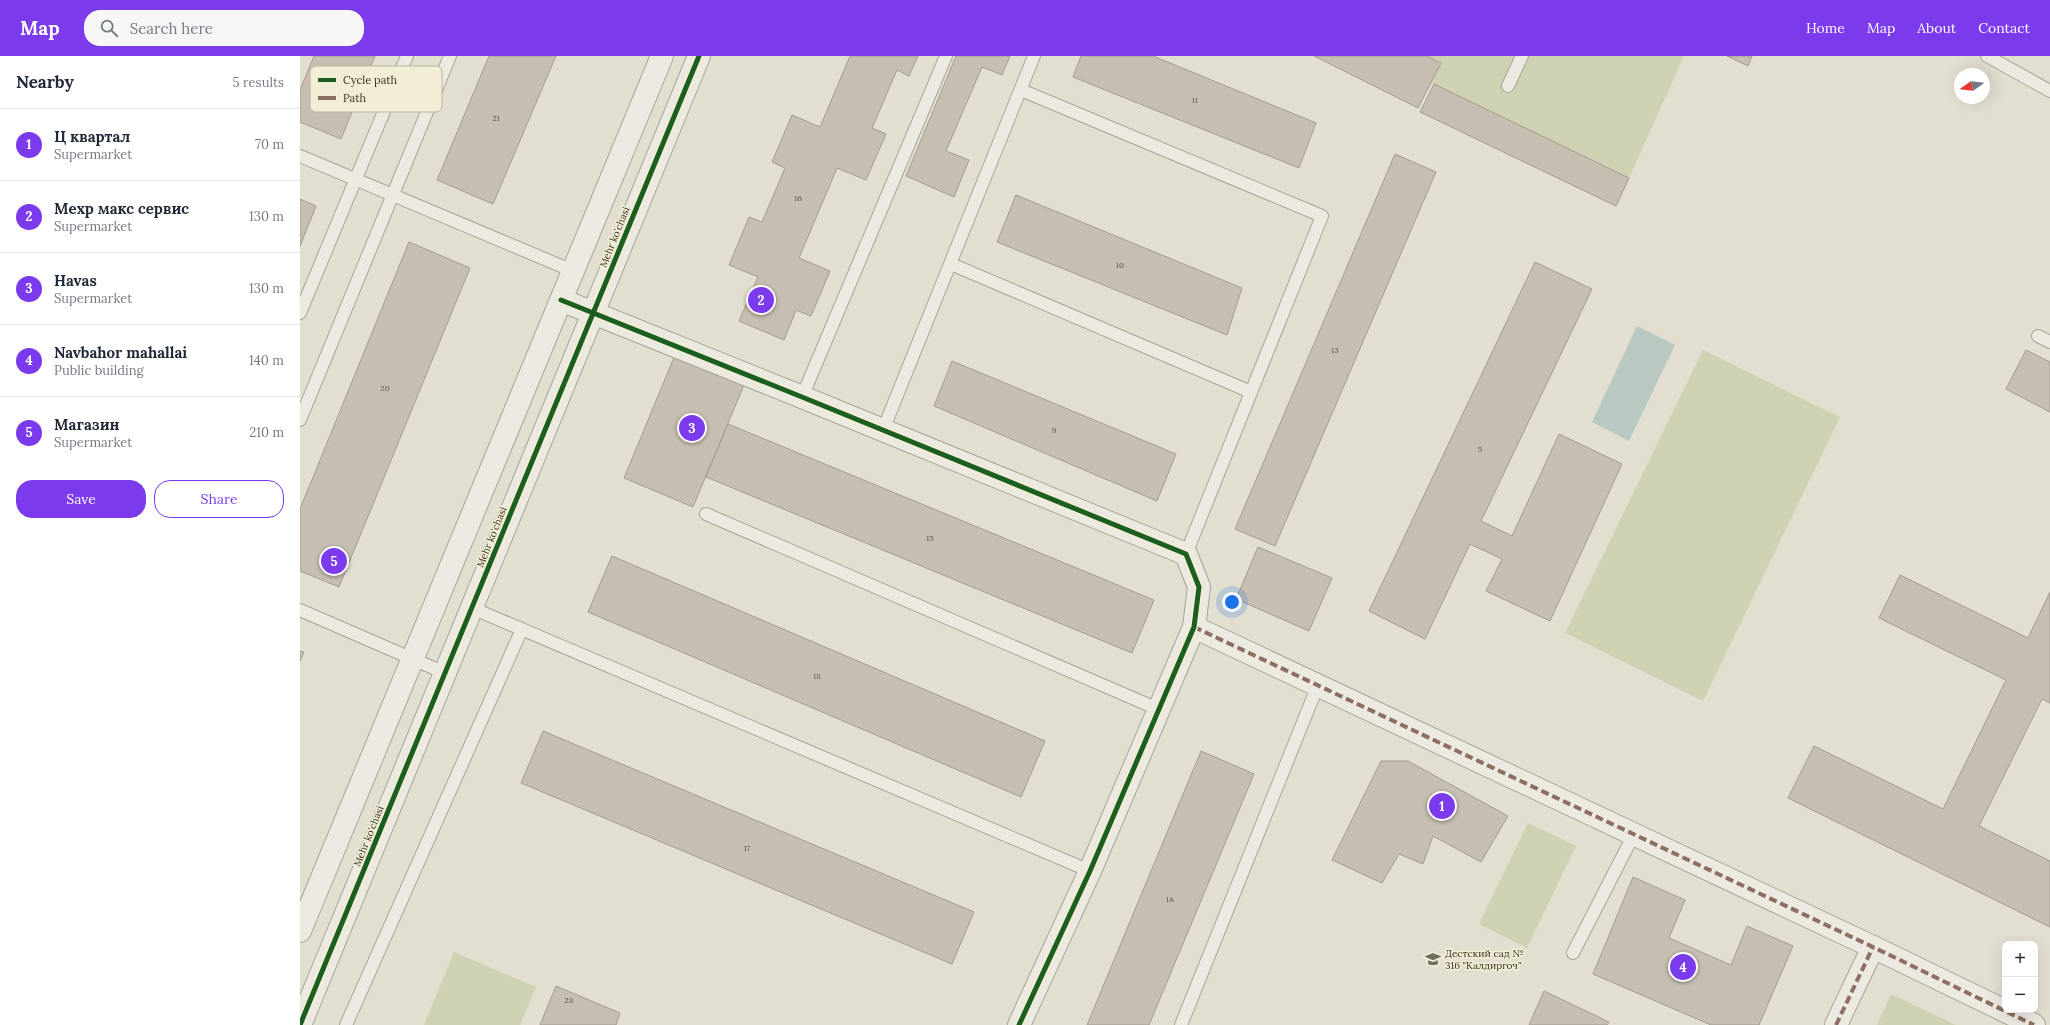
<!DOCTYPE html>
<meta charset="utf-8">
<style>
:root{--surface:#fff;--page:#f6f6f7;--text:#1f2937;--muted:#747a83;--line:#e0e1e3;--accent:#7c3aed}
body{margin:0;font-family:Lora,serif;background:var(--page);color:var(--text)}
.controls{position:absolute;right:12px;bottom:12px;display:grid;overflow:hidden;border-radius:8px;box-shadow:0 4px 16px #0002}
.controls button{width:36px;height:36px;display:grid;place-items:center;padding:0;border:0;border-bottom:1px solid var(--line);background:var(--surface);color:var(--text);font:20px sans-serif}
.compass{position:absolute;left:1654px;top:12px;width:36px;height:36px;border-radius:50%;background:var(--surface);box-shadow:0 4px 16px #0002;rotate:256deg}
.you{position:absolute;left:932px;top:546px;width:14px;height:14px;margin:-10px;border:3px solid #fff;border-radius:50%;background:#1a73e8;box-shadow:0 0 0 6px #1a73e833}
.badge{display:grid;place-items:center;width:26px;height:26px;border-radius:50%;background:var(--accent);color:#fff;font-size:13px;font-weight:700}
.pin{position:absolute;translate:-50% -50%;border:2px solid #fff;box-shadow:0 1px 4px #0006}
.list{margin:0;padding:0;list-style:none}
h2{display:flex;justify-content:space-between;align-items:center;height:52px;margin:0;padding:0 16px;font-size:17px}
h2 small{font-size:13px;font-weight:400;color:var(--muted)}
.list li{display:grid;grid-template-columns:26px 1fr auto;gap:12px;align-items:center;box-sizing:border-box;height:72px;padding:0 16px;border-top:1px solid var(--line)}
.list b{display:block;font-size:15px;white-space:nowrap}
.list p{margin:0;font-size:13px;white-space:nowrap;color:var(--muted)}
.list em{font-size:13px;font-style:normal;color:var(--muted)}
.actions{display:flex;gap:8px;padding:12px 16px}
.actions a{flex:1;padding:9px 0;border:1px solid var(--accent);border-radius:16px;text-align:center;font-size:14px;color:var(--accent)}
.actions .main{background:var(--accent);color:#fff}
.icon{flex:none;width:22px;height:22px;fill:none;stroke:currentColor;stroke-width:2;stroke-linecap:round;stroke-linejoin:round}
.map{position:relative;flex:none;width:1750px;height:969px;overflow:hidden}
header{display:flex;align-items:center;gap:24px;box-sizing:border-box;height:56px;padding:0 20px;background:var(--accent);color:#fff}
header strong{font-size:19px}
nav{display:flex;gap:22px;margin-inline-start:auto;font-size:14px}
.search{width:280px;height:36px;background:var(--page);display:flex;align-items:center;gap:10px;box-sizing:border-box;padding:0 14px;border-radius:16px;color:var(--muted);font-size:15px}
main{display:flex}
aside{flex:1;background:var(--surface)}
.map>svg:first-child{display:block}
.green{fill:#ced2b3}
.water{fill:#b9c9c1}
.building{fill:#c6bfb1;stroke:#a29b8f}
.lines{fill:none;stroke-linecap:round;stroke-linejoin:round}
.lane-casing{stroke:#a8a498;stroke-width:14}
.street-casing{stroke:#a8a498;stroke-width:24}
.lane{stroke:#ebe9e0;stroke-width:12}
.street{stroke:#ebe9e0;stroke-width:22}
.quiet{stroke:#8d6e63;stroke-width:4;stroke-dasharray:8 4;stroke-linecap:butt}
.cycleway-casing{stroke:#f2eed6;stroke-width:8}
.cycleway{stroke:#1b5e20;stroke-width:5}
.labels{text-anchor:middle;stroke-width:3;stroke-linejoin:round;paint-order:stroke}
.number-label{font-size:8px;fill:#5a5245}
.street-label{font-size:10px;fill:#362e21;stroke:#f2eed6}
.poi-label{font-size:10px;fill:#362e21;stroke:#f2eed6;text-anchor:start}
.key{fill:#f2eed6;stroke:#bab4a0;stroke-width:1}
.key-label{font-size:11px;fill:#362e21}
</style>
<header>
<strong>Map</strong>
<div class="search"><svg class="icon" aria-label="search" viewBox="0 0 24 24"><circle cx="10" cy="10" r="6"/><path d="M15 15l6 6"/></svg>Search here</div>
<nav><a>Home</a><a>Map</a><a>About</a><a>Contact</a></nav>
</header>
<main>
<aside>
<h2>Nearby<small>5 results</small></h2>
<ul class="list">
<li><span class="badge">1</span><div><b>Ц квартал</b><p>Supermarket</p></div><em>70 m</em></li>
<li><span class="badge">2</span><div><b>Мехр макс сервис</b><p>Supermarket</p></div><em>130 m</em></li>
<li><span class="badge">3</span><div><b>Havas</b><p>Supermarket</p></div><em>130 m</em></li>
<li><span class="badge">4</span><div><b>Navbahor mahallai</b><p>Public building</p></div><em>140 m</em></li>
<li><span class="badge">5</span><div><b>Магазин</b><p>Supermarket</p></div><em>210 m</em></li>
</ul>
<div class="actions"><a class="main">Save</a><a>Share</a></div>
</aside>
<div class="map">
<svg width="1750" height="969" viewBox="0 0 1750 969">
<rect width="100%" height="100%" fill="#e2dfd0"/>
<g class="green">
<polygon points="1127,0 1384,0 1329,122 1131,27 1141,7"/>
<polygon points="1403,294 1540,361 1403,645 1265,577"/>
<polygon points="1228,767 1276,790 1227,892 1179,868"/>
<polygon points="154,896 236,931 220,969 124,969"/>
<polygon points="1591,938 1656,969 1577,969"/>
</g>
<polygon class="water" points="1337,270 1375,289 1329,385 1292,366"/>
<g class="building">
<polygon points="14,0 75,0 41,83 0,66 0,34"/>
<polygon points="189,0 256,0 193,148 137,124"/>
<polygon points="550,0 618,0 609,20 597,14 572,72 586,78 566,124 537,112 499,202 530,215 511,260 496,254 484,284 439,265 458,221 429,209 449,161 462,166 485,112 472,106 492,59 520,71"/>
<polygon points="656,0 710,0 702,19 682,11 646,95 669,104 654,141 606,120"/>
<polygon points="781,0 853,0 1016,67 999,112 773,21"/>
<polygon points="1014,0 1127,0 1141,7 1118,52"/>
<polygon points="1427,0 1452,0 1448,10"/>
<polygon points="1134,28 1329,122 1316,150 1120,56"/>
<polygon points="1095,98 1136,116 975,490 935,473"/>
<polygon points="716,139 942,232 927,279 697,186"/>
<polygon points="0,143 16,150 0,190"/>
<polygon points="109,186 170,212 39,531 0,515 0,453"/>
<polygon points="1235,206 1292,233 1181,465 1212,480 1259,378 1322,408 1250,565 1186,535 1202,503 1170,488 1125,583 1069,555"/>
<polygon points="1726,294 1750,306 1750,356 1706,333"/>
<polygon points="375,299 444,329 393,451 324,422"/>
<polygon points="652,305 876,398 857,445 634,350"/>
<polygon points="428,368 854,544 832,597 406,421"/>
<polygon points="958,491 1032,522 1009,575 936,543"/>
<polygon points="312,500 745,685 721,741 288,556"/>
<polygon points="1600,519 1728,582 1750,536 1750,647 1742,643 1679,770 1750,805 1750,871 1488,742 1514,690 1643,753 1706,624 1579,562"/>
<polygon points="0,595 4,596 0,605"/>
<polygon points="243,675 674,856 652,908 221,727"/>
<polygon points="901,695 954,718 849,969 787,969"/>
<polygon points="1081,705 1108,705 1208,760 1181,806 1133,780 1123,808 1099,798 1082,827 1032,804"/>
<polygon points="1333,821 1385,844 1369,882 1431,909 1447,870 1493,890 1459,969 1411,969 1293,918"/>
<polygon points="256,930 320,957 316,969 240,969"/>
<polygon points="1244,935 1309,966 1307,969 1229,969"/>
</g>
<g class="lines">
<defs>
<g id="lane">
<polyline points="1687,0 1750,35"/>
<polyline points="1208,30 1222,0"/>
<polyline points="721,34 1022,160 886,498"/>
<polyline points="0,100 273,215"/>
<polyline points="651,208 951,336"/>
<polyline points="0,257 107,0"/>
<polyline points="1738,280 1750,286"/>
<polyline points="502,341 646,0"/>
<polyline points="0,364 150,0"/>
<polyline points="583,374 734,0"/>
<polyline points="406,458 858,653"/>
<polyline points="172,552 790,815"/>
<polyline points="0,554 145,617"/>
<polyline points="1273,897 1334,778"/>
<polyline points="46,969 222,573"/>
<polyline points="881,969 1018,629"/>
</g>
<g id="street">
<polyline points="261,244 502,341 886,498 899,531 894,571 790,815 719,969"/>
<polyline points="894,571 1573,891 1734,969"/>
<polyline points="0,875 362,0"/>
<polyline points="0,969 399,0"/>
<polyline points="1536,969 1573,891"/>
</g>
</defs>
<use href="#lane" class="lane-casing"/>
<use href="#street" class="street-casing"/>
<use href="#lane" class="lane"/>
<use href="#street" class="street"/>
<g class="quiet">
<polyline points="894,571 1573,891 1734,969"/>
<polyline points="1536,969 1573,891"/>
</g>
<defs>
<g id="cycleway">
<polyline points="261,244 502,341 886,498 899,531 894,571 790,815 719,969"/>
<polyline points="0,969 399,0"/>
</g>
</defs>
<use href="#cycleway" class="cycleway-casing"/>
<use href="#cycleway" class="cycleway"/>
</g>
<defs>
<symbol id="school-bare" viewBox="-9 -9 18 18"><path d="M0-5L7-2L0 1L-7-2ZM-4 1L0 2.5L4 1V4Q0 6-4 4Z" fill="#726c5e" stroke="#f2eed6" stroke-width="2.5" paint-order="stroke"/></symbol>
</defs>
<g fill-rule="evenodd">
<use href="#school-bare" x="1122" y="892" width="22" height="22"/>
</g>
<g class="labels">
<g class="number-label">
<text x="895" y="47">11</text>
<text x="196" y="65">21</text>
<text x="498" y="145">16</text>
<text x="820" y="212">10</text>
<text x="1035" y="297">13</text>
<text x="85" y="335">20</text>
<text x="754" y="377">9</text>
<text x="1180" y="396">5</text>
<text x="630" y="485">15</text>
<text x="517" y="623">18</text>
<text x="447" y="795">17</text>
<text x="870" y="846">1А</text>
<text x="269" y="947">28</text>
</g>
<g class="street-label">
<text transform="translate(314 181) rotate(-68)" y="4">Mehr ko'chasi</text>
<text transform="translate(191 481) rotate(-68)" y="4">Mehr ko'chasi</text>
<text transform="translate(68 780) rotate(-68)" y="4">Mehr ko'chasi</text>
</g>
<g class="poi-label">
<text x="1145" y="901">Дестский сад №<tspan x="1145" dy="12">316 "Калдиргоч"</tspan></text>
</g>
</g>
<rect x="10" y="10" width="132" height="46" rx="6" class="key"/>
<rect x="18" y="22" width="18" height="4" fill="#1b5e20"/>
<rect x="18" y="40" width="18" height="4" fill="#8d6e63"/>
<g class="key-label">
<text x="43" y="28">Cycle path</text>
<text x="43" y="46">Path</text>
</g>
</svg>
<div class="controls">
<button>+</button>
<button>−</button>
</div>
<svg class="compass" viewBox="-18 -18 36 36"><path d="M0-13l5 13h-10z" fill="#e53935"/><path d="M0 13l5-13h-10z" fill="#747a83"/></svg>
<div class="you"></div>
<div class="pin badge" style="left:1142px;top:750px">1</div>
<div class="pin badge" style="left:461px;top:244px">2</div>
<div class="pin badge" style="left:392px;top:372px">3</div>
<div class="pin badge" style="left:1383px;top:911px">4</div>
<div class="pin badge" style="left:34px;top:505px">5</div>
</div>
</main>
